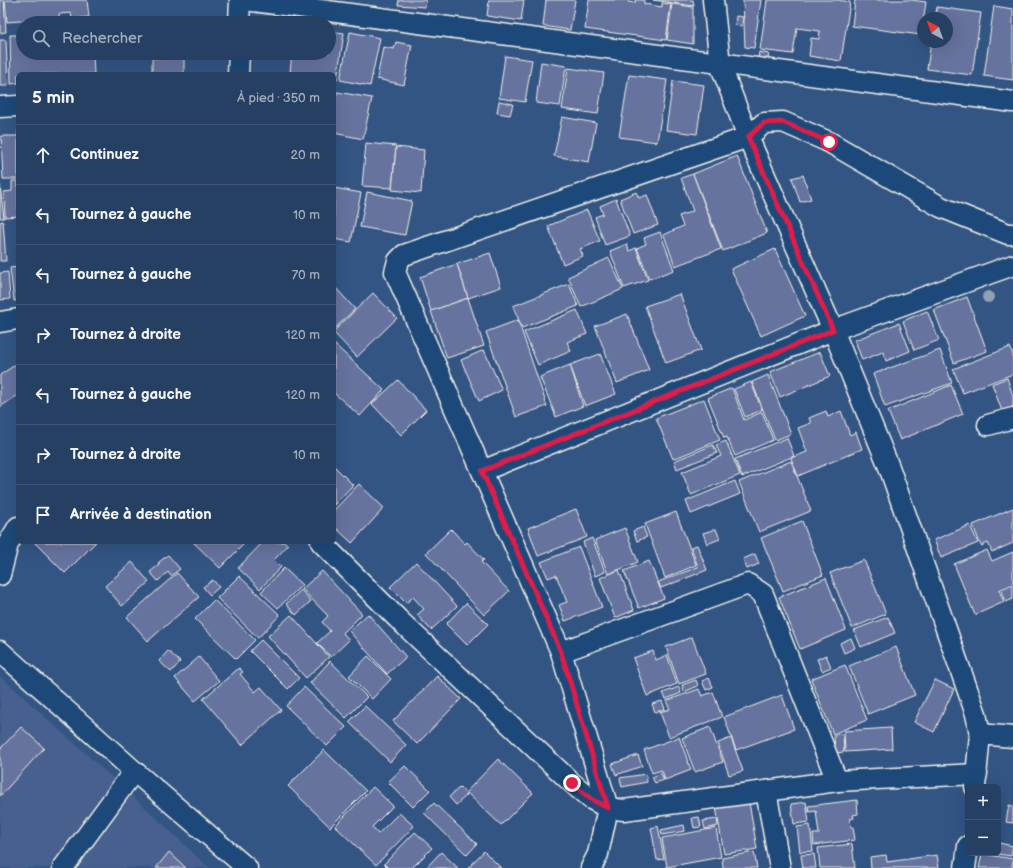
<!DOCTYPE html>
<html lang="fr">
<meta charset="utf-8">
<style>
:root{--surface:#264063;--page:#324b6c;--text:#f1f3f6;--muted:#a4afbe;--line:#425978}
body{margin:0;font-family:"Balsamiq Sans",sans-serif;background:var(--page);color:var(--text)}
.controls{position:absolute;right:12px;bottom:12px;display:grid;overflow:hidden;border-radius:6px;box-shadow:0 4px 16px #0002}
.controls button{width:36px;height:36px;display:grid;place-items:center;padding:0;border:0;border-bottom:1px solid var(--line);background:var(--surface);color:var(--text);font:20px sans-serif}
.compass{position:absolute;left:917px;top:12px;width:36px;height:36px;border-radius:50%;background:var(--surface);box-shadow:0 4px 16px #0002;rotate:319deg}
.stop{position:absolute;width:12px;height:12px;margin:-9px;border:3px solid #e11d48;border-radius:50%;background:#fff}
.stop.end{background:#e11d48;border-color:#fff;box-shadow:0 1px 4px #0008}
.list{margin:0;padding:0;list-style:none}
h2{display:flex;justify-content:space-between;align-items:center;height:52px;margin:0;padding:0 16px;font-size:17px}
h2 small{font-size:13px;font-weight:400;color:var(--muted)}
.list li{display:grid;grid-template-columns:26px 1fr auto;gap:12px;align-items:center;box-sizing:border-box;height:60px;padding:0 16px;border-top:1px solid var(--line)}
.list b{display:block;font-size:15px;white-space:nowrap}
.list em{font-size:13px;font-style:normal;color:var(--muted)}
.icon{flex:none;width:22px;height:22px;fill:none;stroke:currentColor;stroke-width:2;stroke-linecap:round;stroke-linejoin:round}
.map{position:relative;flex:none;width:1013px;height:868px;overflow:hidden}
.search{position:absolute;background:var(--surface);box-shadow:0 4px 16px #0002;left:16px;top:16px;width:320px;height:44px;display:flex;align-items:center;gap:10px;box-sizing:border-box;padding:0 14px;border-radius:22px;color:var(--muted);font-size:15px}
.panel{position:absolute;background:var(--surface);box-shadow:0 4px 16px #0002;left:16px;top:72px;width:320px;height:472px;border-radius:6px}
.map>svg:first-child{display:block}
.built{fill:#46618e}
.building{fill:#66739e;stroke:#f4f1e8}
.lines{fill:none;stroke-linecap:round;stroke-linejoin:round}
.street-casing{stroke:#f4f1e8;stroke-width:23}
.street{stroke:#1f4a7a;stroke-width:20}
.tree{fill:#90a1b3}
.route{stroke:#e11d48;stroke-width:5}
</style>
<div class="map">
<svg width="1013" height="868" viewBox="0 0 1013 868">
<rect width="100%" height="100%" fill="#335584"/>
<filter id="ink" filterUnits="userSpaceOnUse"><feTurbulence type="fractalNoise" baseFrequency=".025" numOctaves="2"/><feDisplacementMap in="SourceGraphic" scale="8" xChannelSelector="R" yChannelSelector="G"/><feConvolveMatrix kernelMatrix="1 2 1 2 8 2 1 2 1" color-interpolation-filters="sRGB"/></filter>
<g filter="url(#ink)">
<polygon class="built" points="0,676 150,812 209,868 0,868"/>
<g class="building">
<polygon points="0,0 4,0 6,32 0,33"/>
<polygon points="5,0 87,0 89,17 72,19 71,13 59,14 59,18 7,22"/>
<polygon points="399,0 426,0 425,7 398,5"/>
<polygon points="489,0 524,0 521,21 487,16"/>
<polygon points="546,0 575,0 570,30 543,26"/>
<polygon points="589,0 629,0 628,2 635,3 635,0 644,0 644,4 662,7 662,3 671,4 666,40 585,29"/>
<polygon points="653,0 693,0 694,6"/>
<polygon points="743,0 761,0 754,48 745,47"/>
<polygon points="767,0 838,0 850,2 841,61 809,56 811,38 819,39 820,31 797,28 793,54 760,50"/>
<polygon points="855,0 911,0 926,2 921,35 852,26"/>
<polygon points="672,4 693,7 693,44 667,40"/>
<polygon points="994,6 1013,9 1013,80 984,76"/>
<polygon points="937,7 981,13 972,75 927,69 931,42 947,42 947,18 935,18"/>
<polygon points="736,16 743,17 742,26 735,25"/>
<polygon points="329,31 344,33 337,79 334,78 334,74 305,74 290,72 292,53 329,53"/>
<polygon points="350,32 380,38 370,86 340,80"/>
<polygon points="10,35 23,35 23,53 93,53 94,74 18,74 18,83 11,84"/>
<polygon points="0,40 6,40 8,86 0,86"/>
<polygon points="396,42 412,45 404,85 377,79 383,47 394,49"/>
<polygon points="759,52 769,54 766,67 757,65"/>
<polygon points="505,56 532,60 525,102 499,98"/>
<polygon points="184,57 184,74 152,74 152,58"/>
<polygon points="541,62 566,66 560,106 536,103"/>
<polygon points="568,68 604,73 598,114 562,109"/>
<polygon points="629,75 667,80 657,142 619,137"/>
<polygon points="673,81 704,85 697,134 666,130"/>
<polygon points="337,92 372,98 363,139 334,133 334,105"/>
<polygon points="499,101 513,104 510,115 497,113"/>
<polygon points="562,117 596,123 589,162 554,156"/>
<polygon points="18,130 18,179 3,179 1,136 18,136"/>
<polygon points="366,143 396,146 392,188 362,186"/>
<polygon points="396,147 424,150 421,193 392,190"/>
<polygon points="737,156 767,233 723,251 693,174"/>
<polygon points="693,174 721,249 675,266 664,235 683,226 679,216 693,211 681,178"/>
<polygon points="803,175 811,199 800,202 792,178"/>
<polygon points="12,181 18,181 18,216 5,217 4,192 12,191"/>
<polygon points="0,185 4,218 0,218"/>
<polygon points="334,188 361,193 351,242 334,239"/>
<polygon points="367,192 412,201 405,235 360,227"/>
<polygon points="636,192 639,198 647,195 658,225 633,234 620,199"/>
<polygon points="616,199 630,236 605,245 595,217 603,214 600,206"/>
<polygon points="587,210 600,241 580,249 583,256 563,264 548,226"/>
<polygon points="3,221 6,261 0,261 0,222"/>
<polygon points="660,232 674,270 649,279 637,248 646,244 644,238"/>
<polygon points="627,244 629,251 636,248 648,280 624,288 610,251"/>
<polygon points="775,249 805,316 761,336 731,269"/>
<polygon points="490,253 501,287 468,298 457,264"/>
<polygon points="609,258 623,289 581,307 568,277"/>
<polygon points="457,264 468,298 431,311 420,277"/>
<polygon points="18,267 18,300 14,301 10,268"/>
<polygon points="8,272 10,299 0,300 0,273"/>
<polygon points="569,284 578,306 522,328 513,306"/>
<polygon points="334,286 355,309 334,329"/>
<polygon points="373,293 397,318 357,357 334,333 334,331"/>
<polygon points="680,294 701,350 666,363 645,306"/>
<polygon points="967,297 987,351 954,363 934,310"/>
<polygon points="468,298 484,346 447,358 431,311"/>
<polygon points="577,310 587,334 567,342 571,351 538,365 524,332"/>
<polygon points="927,311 939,340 914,350 903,321"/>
<polygon points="627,314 649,370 617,383 595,326"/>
<polygon points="518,320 547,406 516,417 486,332"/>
<polygon points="899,323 910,351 886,361 883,352 862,360 855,340"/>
<polygon points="334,344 384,390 360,416 334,393"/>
<polygon points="1010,347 1013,355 1013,374 963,393 953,369"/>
<polygon points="484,350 502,390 479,401 461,360"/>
<polygon points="940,350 952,383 885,407 873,374"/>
<polygon points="820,352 830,376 780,397 770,372"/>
<polygon points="600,354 616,394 585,406 570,365"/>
<polygon points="18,363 18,395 0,407 0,375"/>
<polygon points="570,365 583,406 556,417 540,377"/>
<polygon points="768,375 791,434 775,440 752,382"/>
<polygon points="1007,378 1013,396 1013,407 1002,411 992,384"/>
<polygon points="398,380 426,410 401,435 372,404"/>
<polygon points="751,382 762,410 745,417 734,389"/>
<polygon points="951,385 963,414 900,440 888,411"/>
<polygon points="732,388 744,420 762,412 773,440 735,456 727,437 724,438 708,398"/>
<polygon points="704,399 720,440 673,459 656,418"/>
<polygon points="826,411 828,417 841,411 850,435 856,432 862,449 798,476 791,458 807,452 798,428 811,423 809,418"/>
<polygon points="787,438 794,456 742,477 735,459"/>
<polygon points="726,441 740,475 691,495 682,472 721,456 716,445"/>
<polygon points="713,445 717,453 677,469 674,461"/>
<polygon points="791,461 811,511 759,532 739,482"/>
<polygon points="334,466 353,485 334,505"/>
<polygon points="735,481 740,494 691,514 686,501"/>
<polygon points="359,484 384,508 352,543 334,526 334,510"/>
<polygon points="1013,508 1013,543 992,552 988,543 981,546 973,525"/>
<polygon points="576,509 587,537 538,556 528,528"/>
<polygon points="676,512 696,565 665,578 645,524"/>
<polygon points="802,521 823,575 783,591 761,538"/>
<polygon points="970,525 978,543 941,558 934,540"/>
<polygon points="643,527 647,537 637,541 633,531"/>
<polygon points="625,528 638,562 608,574 595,540"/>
<polygon points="451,529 465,544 467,542 484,560 481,562 509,591 484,615 426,553"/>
<polygon points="716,529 720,539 707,544 703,533"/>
<polygon points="592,538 605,572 595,576 583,542"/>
<polygon points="34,542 96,542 65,573"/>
<polygon points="193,542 246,542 220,568"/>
<polygon points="263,542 285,542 288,545 274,560 281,567 260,589 238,568"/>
<polygon points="697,545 707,570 661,588 658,582 698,567 691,547"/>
<polygon points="579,547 602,607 565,621 559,605 567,602 556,575 548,578 541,562"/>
<polygon points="987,550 992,561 1013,552 1013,584 999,590 1004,602 975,615 954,564"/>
<polygon points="755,554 759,564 747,569 743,559"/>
<polygon points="168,555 180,569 171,576 168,572 158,581 150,572 160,564 158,563"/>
<polygon points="864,560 886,614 852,628 830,573"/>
<polygon points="649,561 664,598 639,608 624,571"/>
<polygon points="132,562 149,582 122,606 105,586"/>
<polygon points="416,562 457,606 431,630 417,615 424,609 413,597 406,603 390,587"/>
<polygon points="284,568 302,585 278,608 261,592"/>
<polygon points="619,570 634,610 615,618 600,578"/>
<polygon points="322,571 362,614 343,633 349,640 331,657 317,643 330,631 322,622 328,616 302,589"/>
<polygon points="177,573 199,597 148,641 127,617"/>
<polygon points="239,576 280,615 258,638 217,598"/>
<polygon points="826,578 846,630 800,649 779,597"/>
<polygon points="213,580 219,587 210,595 203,587"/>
<polygon points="1013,586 1013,599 1006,602 1002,591"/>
<polygon points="301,590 311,601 296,615 286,604"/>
<polygon points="214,600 255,640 236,659 195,619"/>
<polygon points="466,603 488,624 467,645 446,624"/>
<polygon points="368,614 406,657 387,674 349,631"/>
<polygon points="291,615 329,657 306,678 268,636"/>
<polygon points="888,617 895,633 861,647 854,630"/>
<polygon points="692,637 706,674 679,684 666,647"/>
<polygon points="851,638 855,648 844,653 840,643"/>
<polygon points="261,640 299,678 288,689 250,651"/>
<polygon points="896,647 915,695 868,714 849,666"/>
<polygon points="168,651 180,662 171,672 159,661"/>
<polygon points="653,651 656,660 667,655 677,684 647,696 633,658"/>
<polygon points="826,655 831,667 822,671 817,659"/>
<polygon points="368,656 391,679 372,699 349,676"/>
<polygon points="199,657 219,681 195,701 175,678"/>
<polygon points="330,661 367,697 346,718 310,683"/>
<polygon points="845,665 867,720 833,734 811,679"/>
<polygon points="239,668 243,672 240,674 255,692 261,687 281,710 242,745 203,699"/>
<polygon points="437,676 461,699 417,744 393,721"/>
<polygon points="709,678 713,687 706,690 702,681"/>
<polygon points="696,680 698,686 684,692 682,685"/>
<polygon points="935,680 954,689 934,732 914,722"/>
<polygon points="304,687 346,727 327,746 286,706"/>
<polygon points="679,687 681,693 666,699 663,693"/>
<polygon points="699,689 702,696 713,692 722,717 669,737 660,712 670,709 666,701"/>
<polygon points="782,695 794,729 736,750 724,717"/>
<polygon points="662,701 665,709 655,712 652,704"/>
<polygon points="365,706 406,745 390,762 349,722"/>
<polygon points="21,727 44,748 0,796 0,749"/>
<polygon points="710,727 723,762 695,772 682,738"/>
<polygon points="891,728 892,749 845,752 844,731"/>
<polygon points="843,734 844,752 835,753 834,735"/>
<polygon points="679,737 691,770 665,780 662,770 652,773 644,750"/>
<polygon points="731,738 743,771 729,775 718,743"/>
<polygon points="324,750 366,791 330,827 288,786"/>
<polygon points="638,755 642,766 616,775 612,764"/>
<polygon points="498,759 533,793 501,825 466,792"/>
<polygon points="405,766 430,790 413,807 388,782"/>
<polygon points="661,773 664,780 655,783 652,777"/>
<polygon points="646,774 647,782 622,787 620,778"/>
<polygon points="373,787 393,806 372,827 378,834 399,813 414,826 376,865 335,826"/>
<polygon points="460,787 467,795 456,805 449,797"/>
<polygon points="857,800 858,814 853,815 854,818 850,819 851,827 853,827 855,840 814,845 813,834 819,834 816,811 809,812 808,806"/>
<polygon points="749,802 757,849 724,854 716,807"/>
<polygon points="806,802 809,822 794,824 791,804"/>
<polygon points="434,803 477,844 467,855 424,813"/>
<polygon points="1009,805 1013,806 1013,823 1006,822"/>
<polygon points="699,817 701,827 694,828 692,818"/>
<polygon points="717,819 718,826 705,829 703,821"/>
<polygon points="684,825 685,831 662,835 661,830"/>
<polygon points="810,825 813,851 800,852 797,827"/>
<polygon points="658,826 664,859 657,860 651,828"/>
<polygon points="716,828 721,857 667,867 662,838"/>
<polygon points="415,832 432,848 412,868 388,868 384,864"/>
<polygon points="999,843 1013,846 1011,856 997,854"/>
<polygon points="852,844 855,868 820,868 818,848"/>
<polygon points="484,851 501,868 468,868"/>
<polygon points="169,852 186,868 156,868"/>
<polygon points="441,852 458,868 426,868"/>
<polygon points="754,852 757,868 723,868 722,858"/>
<polygon points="814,854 816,868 803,868 801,855"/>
<polygon points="982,854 1013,859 1012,868 979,868"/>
<polygon points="886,855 887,862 937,855 939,868 871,868 870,857"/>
</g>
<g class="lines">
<defs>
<g id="street">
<polyline points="245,0 1013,102"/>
<polyline points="713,0 720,64 748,137 833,330 889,467 976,714 980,734 975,787"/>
<polyline points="239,23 240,0"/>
<polyline points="238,74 239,53"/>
<polyline points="0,107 18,106"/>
<polyline points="0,322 18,319"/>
<polyline points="988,425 1013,418"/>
<polyline points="482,471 833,330 1013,265"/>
<polyline points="321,542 398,619 572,783 591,799 608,808 624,810 766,791 837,781 977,774"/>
<polyline points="0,575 8,544 18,527"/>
<polyline points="0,651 134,771 247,868"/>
<polyline points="561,652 748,584 763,594 837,781"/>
<polyline points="980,734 1013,737"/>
<polyline points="766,791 780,868"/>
<polyline points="63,868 134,771"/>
<polyline points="591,868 598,854 608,808 561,652 395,272 398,261 404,255 748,137 764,123 783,122 829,142 941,207 1008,234 1013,234"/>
<polyline points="965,868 968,846"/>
</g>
</defs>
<use href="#street" class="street-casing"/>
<use href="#street" class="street"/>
</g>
<circle class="tree" cx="988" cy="297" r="6"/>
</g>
<g class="lines" filter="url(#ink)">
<polyline class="route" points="572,783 591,799 608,808 561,652 482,471 833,330 748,137 764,123 783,122 829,142"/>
</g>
</svg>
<div class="controls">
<button>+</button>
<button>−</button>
</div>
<svg class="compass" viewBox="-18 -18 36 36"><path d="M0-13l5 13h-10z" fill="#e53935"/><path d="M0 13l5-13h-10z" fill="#a4afbe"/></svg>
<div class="stop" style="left:829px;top:142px"></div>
<div class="stop end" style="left:572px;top:783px"></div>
<div class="search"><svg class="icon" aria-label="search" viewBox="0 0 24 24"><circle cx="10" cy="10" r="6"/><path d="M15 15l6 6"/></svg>Rechercher</div>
<section class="panel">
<h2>5 min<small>À pied · 350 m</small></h2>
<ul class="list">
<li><svg class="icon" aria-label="ahead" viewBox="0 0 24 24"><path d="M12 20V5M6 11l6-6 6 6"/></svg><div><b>Continuez</b></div><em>20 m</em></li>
<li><svg class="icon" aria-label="left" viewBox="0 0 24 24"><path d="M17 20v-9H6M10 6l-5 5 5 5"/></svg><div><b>Tournez à gauche</b></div><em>10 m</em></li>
<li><svg class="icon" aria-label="left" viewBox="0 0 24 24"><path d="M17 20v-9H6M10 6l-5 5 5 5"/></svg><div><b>Tournez à gauche</b></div><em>70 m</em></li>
<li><svg class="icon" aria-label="right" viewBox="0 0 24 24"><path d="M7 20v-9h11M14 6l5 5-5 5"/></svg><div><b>Tournez à droite</b></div><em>120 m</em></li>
<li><svg class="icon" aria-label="left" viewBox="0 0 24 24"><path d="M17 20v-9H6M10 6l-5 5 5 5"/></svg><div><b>Tournez à gauche</b></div><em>120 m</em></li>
<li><svg class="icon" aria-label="right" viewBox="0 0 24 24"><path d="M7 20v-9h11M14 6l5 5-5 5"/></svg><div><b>Tournez à droite</b></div><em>10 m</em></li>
<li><svg class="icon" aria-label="arrive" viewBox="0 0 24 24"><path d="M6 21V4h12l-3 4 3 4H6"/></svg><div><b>Arrivée à destination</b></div></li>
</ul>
</section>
</div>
